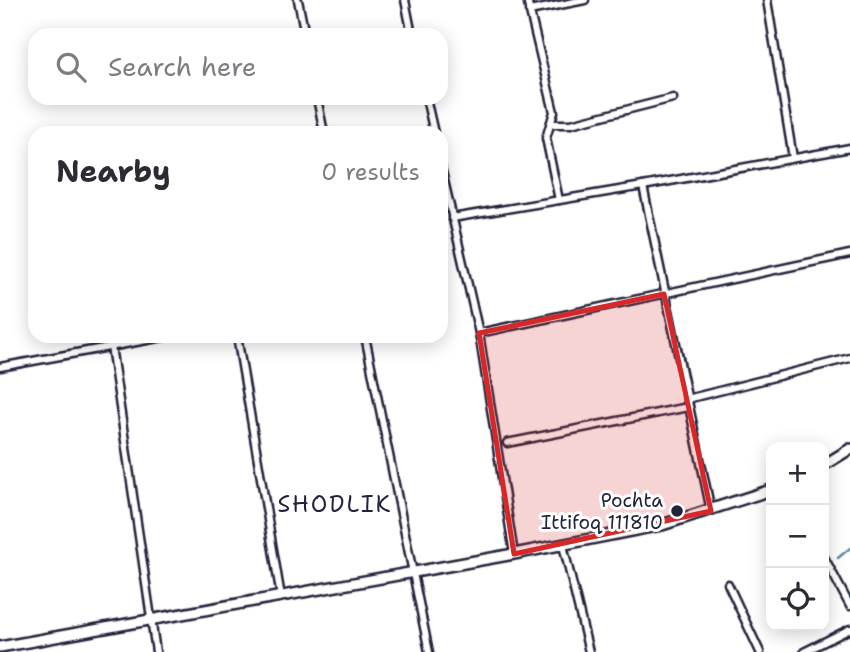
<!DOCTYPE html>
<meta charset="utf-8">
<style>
:root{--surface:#fff;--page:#f2f2f3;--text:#2b2b33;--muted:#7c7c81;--line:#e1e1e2}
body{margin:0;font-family:"Shantell Sans",sans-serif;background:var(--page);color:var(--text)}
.controls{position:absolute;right:21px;bottom:21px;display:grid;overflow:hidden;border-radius:14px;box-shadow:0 4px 18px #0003}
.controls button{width:63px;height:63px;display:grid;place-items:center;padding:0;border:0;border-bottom:2px solid var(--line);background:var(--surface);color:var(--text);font:35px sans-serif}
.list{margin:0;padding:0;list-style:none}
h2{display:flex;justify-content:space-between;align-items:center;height:91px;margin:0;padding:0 28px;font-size:30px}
h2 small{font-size:23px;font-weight:400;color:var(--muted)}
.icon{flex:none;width:38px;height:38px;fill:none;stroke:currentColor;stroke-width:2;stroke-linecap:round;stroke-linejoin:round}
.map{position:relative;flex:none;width:850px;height:652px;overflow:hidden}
.search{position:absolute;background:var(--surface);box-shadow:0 4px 18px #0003;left:28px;top:28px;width:420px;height:77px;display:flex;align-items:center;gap:18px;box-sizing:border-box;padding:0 24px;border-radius:21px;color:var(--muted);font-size:26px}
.panel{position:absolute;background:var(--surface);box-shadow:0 4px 18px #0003;left:28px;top:126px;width:420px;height:217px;border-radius:21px}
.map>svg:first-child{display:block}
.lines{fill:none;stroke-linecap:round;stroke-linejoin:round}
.stream{stroke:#5d8d9f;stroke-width:2.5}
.minor-casing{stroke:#22223b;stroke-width:11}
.secondary-casing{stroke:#22223b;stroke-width:14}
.minor{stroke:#fff;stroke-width:6}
.secondary{stroke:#fff;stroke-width:9}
.marked{fill:#d62828;fill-opacity:0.2;stroke:#d62828;stroke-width:5;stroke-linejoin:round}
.poi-dot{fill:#22223b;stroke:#fff;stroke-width:2.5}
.labels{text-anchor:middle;stroke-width:6;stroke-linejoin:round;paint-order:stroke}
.poi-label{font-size:19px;fill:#22223b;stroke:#fff;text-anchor:end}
.quarter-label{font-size:23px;letter-spacing:2px;fill:#22223b;stroke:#fff}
</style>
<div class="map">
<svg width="850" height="652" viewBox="0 0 850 652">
<rect width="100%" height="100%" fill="#fff"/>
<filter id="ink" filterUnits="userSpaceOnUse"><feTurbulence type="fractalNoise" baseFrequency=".0143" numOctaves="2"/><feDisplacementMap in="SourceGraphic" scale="14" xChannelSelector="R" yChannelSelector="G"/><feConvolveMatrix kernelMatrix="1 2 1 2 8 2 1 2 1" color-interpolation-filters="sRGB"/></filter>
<g filter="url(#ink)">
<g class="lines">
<polyline class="stream" points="838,558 850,548"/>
<defs>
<g id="minor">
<polyline points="298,0 305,35"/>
<polyline points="405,0 412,35"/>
<polyline points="527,0 554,112 546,138 559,200"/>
<polyline points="767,0 793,158"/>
<polyline points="529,11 585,0"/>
<polyline points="317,98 324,133"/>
<polyline points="426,98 434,133"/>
<polyline points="551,124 571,124 673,98"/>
<polyline points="441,167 479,333 514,554"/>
<polyline points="643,186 711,511"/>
<polyline points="452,218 643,186 850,148"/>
<polyline points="479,333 850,254"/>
<polyline points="237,336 281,597"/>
<polyline points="365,336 429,652"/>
<polyline points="111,346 156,652"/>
<polyline points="0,367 169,336"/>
<polyline points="687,399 850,358"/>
<polyline points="507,443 688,407"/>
<polyline points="563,545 589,652"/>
<polyline points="824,557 850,606"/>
<polyline points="728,584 760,652"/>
<polyline points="804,652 850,629"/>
</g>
<g id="secondary">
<polyline points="824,465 850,449"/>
<polyline points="0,647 514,554 662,525 771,490"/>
</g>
</defs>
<use href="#minor" class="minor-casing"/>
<use href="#secondary" class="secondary-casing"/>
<use href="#minor" class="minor"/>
<use href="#secondary" class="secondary"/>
</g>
</g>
<path class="marked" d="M664 294 711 511 514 554 479 333Z"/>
<circle class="poi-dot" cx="677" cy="511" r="7"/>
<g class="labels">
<g class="poi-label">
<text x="663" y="507">Pochta<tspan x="663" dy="22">Ittifoq 111810</tspan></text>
</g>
<g class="quarter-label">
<text x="335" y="512">SHODLIK</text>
</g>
</g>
</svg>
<div class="controls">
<button>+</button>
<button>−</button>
<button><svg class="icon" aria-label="locate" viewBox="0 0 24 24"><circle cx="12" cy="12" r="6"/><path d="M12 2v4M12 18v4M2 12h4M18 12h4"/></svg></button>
</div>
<div class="search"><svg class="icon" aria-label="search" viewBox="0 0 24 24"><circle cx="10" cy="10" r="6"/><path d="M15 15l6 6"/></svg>Search here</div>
<section class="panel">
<h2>Nearby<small>0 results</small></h2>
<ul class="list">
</ul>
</section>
</div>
